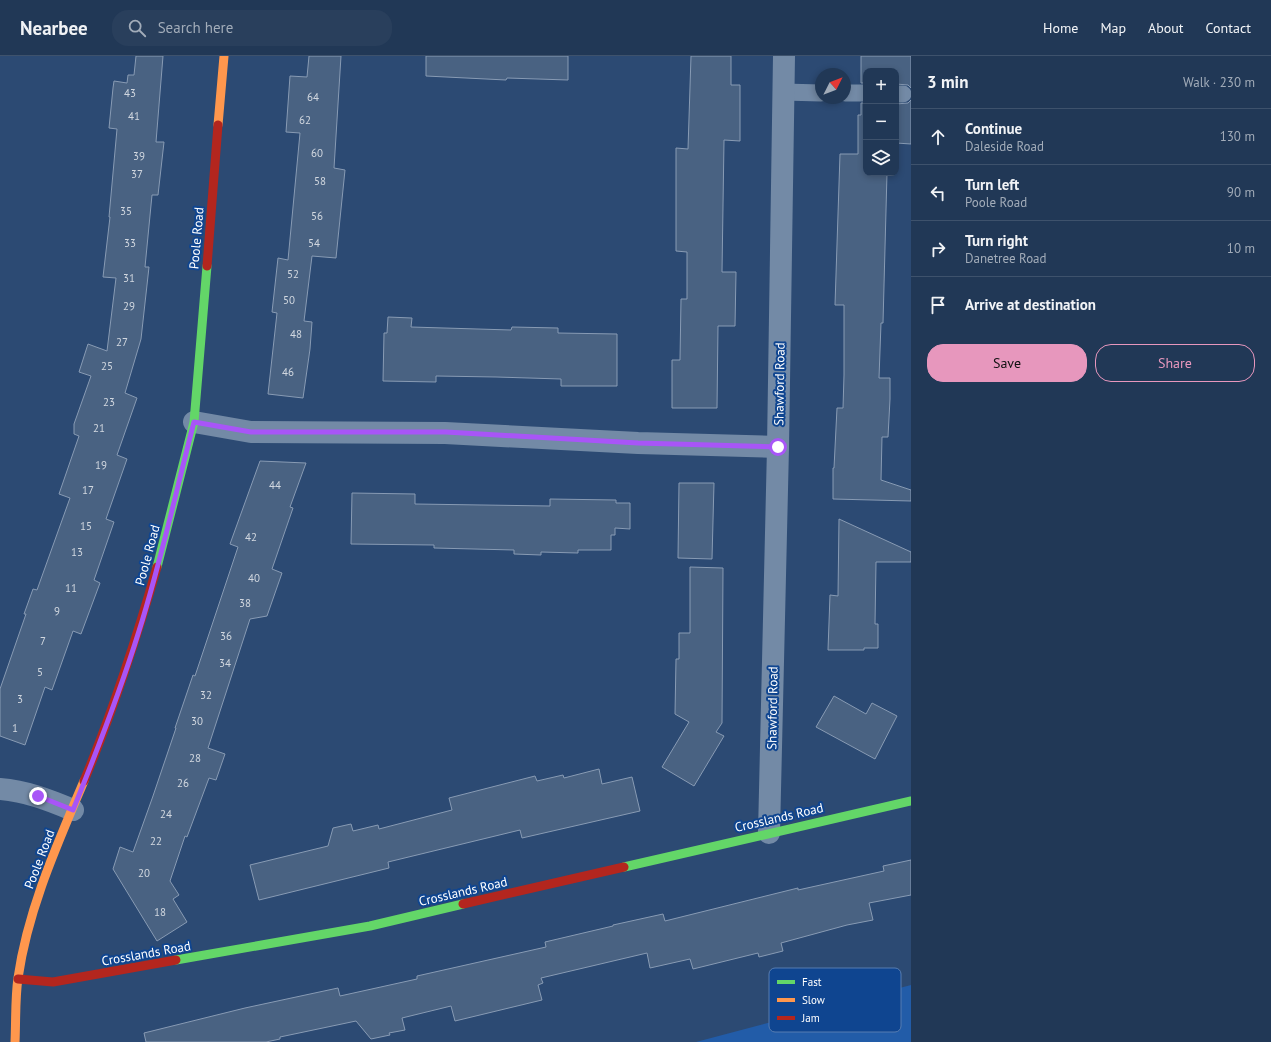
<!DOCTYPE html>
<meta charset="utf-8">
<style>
:root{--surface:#213856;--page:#293f5c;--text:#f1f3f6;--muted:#a2acb9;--line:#3e526c;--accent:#e797bd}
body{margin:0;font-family:"PT Sans",sans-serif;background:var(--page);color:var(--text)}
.controls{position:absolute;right:12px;top:12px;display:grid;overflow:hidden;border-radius:8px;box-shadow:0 2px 6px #0003}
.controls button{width:36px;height:36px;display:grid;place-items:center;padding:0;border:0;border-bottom:1px solid var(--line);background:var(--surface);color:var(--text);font:20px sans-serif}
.compass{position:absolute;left:815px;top:12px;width:36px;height:36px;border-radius:50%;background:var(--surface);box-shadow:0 2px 6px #0003;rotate:48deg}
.stop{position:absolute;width:12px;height:12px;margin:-9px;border:3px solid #a855f7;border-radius:50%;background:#fff}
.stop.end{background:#a855f7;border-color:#fff;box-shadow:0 1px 4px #0008}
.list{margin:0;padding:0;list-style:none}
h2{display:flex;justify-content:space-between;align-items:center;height:52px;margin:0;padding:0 16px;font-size:17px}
h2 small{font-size:13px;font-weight:400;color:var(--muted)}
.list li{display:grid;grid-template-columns:26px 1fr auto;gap:12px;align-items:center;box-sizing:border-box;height:56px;padding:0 16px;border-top:1px solid var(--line)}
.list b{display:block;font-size:15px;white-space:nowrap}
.list p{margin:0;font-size:13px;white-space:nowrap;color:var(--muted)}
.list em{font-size:13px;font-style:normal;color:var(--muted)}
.actions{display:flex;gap:8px;padding:12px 16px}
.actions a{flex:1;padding:9px 0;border:1px solid var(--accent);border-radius:16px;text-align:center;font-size:14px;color:var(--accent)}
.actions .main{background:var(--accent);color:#111}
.icon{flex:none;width:22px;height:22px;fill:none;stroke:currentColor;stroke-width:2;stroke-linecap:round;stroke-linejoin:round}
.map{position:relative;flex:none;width:911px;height:986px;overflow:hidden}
header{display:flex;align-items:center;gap:24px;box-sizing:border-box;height:56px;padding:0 20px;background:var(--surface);border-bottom:1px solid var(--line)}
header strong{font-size:19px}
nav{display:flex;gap:22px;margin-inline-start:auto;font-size:14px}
.search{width:280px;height:36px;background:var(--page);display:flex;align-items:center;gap:10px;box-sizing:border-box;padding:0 14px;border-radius:16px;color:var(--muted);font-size:15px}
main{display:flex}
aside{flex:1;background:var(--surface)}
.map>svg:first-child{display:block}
.green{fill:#225ca8}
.building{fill:#496282;stroke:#889bb4}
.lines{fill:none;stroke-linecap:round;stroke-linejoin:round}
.lane{stroke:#738aa6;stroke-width:17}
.street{stroke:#738aa6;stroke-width:22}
.fast{stroke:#63d668;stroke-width:9}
.slow{stroke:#ff974d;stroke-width:9}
.jam{stroke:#b3261e;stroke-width:9}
.route{stroke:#a855f7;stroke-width:5}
.labels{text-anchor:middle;stroke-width:4;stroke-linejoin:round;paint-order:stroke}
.number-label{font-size:11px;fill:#d2d8e0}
.street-label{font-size:13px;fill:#fff;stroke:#0f4590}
.key{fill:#0f4590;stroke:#577db1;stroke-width:1}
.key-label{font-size:11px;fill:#fff}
</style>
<header>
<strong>Nearbee</strong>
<div class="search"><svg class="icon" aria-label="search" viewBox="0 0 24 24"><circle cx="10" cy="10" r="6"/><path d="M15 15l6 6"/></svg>Search here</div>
<nav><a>Home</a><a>Map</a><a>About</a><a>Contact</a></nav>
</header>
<main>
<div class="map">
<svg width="911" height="986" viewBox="0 0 911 986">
<rect width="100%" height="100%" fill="#2c4a73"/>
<polygon class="green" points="911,929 911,986 696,986"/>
<g class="building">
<polygon points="136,0 163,0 156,86 164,86 158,139 152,139 145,211 149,211 141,283 125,337 137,342 117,399 127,403 106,463 114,466 94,524 100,527 81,578 73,575 52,634 45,631 25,689 0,680 0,633 26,558 24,558 33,533 37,534 70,442 59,438 79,380 74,378 74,368 91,320 79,316 88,288 107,295 116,222 103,221 110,161 109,161 117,73 109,72 113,32 114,25 127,27 128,19 134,19"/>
<polygon points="309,0 341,0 334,112 345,114 336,202 312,200 304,265 312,266 310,293 303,342 268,338 277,257 272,256 278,202 288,204 300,77 286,76 290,20 307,21"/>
<polygon points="426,0 568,0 568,24 507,22 506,24 426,20"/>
<polygon points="691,0 731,0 731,29 740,29 740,85 724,84 722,216 736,216 735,270 718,270 717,352 672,352 672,304 680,304 681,243 687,243 687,196 676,195 676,92 688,93"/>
<polygon points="861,0 911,0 911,32 908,29 896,28 896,15 866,15 866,27 861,27"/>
<polygon points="911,44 911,88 896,87 896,48 908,47"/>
<polygon points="861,47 866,47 866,117 887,117 883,267 881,267 879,322 890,322 890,343 888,381 882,381 881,424 911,434 911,445 833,443 833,412 834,412 837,352 843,352 844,319 844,249 835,249 840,98 858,98 858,59 861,59"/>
<polygon points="388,261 412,262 411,271 511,274 512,271 558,272 558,277 617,278 617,330 561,330 561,323 496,321 436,320 436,326 383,325 384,277 387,277"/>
<polygon points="260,405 306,407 290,451 293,452 272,513 282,517 267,560 250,563 208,692 225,698 216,724 209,722 187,781 185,780 170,825 179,839 173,843 187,866 157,885 113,813 120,791 133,796 153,740 176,672 175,672 193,619 195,620 238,491 230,488"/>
<polygon points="679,427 714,427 712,503 678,502"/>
<polygon points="352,437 415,438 415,448 550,450 550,443 616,444 616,447 630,447 630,473 615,472 615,479 611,479 611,494 578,494 578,497 541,496 541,499 514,498 514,494 434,492 434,489 351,488"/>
<polygon points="839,463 911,496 911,506 876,506 875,568 878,568 878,592 864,592 864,594 828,594 830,539 838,540"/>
<polygon points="690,511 723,512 722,667 716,676 724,680 694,730 662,711 689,666 675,658 676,603 679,603 679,577 690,577"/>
<polygon points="834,640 866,658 872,647 897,660 875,703 816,671"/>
<polygon points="599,713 602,728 632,721 640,755 522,782 520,774 388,806 389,812 259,844 250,809 328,790 333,772 351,768 353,775 378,769 379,773 452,754 449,742 535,720 537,725 563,719 564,722"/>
<polygon points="911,804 911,839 869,847 873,864 847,869 781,887 783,895 759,901 758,897 693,913 690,903 650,912 647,897 541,922 543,927 538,929 542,944 455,965 451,950 402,962 405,974 389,977 390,979 371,983 356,965 280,981 280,983 266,986 146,986 144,977 245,952 338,932 340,940 417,923 417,920 546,891 545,886 613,870 613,869 663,858 665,865 798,832 798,834 884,815 883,810"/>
</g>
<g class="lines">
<g class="lane">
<polyline points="783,36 821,37"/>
<polyline points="845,37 866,37"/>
<polyline points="896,38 903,38"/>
</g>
<g class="street">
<polyline points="194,366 251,376 445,377 638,387 778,391"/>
<path d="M0 733C26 735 49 744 73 754"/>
<polyline points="769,777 778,391 784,0"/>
</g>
<g class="fast">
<polyline points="157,511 194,366 207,210"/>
<polyline points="624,811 911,745"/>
<polyline points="176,904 370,870 463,848"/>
</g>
<g class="slow">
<polyline points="218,69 224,0"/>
<path d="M15 986C16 965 15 943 18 922 28 853 57 789 84 725"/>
</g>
<g class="jam">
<polyline points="207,210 218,69"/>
<path d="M84 725C113 655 136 584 157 511"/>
<polyline points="463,848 624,811"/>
<polyline points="18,923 53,926 176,904"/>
</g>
</g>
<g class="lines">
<path class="route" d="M38 740 73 754C97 695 120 636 139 575 161 506 176 435 194 366L251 376H446L638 387 778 391"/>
</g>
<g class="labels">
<g class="number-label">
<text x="130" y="41">43</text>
<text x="313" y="45">64</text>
<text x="134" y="64">41</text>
<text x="305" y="68">62</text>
<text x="317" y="101">60</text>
<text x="139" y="104">39</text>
<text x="137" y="122">37</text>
<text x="320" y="129">58</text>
<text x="126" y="159">35</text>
<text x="317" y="164">56</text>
<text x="130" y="191">33</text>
<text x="314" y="191">54</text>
<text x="293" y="222">52</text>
<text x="129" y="226">31</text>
<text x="289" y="248">50</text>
<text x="129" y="254">29</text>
<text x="296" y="282">48</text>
<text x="122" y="290">27</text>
<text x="107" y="314">25</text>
<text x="288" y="320">46</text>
<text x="109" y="350">23</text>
<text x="99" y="376">21</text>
<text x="101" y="413">19</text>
<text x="275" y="433">44</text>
<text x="88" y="438">17</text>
<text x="86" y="474">15</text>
<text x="251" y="485">42</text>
<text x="77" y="500">13</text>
<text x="254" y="526">40</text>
<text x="71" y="536">11</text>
<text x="245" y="551">38</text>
<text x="57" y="559">9</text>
<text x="226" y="584">36</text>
<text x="43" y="589">7</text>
<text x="225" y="611">34</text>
<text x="40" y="620">5</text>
<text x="206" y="643">32</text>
<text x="20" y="647">3</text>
<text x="197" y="669">30</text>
<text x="15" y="676">1</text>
<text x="195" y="706">28</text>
<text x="183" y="731">26</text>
<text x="166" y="762">24</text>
<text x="156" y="789">22</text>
<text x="144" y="821">20</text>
<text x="160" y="860">18</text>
</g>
<g class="street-label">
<text transform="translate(196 182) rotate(-85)" y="5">Poole Road</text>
<text transform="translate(779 328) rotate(-89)" y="5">Shawford Road</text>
<text transform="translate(147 499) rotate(-75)" y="5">Poole Road</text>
<text transform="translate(772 652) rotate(-89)" y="5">Shawford Road</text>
<text transform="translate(779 761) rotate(-13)" y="5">Crosslands Road</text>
<text transform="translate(39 803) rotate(-69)" y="5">Poole Road</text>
<text transform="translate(463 835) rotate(-13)" y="5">Crosslands Road</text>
<text transform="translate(146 897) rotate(-10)" y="5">Crosslands Road</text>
</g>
</g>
<rect x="769" y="912" width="132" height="64" rx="6" class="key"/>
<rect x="777" y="924" width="18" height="4" fill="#63d668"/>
<rect x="777" y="942" width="18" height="4" fill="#ff974d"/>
<rect x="777" y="960" width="18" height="4" fill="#b3261e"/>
<g class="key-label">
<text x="802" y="930">Fast</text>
<text x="802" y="948">Slow</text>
<text x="802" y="966">Jam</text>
</g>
</svg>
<div class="controls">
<button>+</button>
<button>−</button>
<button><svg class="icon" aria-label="layers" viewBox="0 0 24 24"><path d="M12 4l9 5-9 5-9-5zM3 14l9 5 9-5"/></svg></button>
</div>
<svg class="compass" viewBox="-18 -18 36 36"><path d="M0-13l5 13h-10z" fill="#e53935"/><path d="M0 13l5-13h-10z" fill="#a2acb9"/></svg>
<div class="stop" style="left:778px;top:391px"></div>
<div class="stop end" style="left:38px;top:740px"></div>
</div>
<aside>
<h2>3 min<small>Walk · 230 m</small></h2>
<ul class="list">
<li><svg class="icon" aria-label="ahead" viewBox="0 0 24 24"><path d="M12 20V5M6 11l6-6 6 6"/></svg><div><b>Continue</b><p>Daleside Road</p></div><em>130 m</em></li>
<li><svg class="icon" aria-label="left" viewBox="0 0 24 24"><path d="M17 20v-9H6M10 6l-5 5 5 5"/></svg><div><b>Turn left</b><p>Poole Road</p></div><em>90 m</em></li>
<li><svg class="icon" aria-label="right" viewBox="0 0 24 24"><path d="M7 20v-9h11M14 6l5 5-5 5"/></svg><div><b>Turn right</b><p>Danetree Road</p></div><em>10 m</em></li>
<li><svg class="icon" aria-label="arrive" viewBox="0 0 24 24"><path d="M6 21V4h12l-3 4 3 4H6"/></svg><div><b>Arrive at destination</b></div></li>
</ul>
<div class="actions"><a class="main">Save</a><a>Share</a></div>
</aside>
</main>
